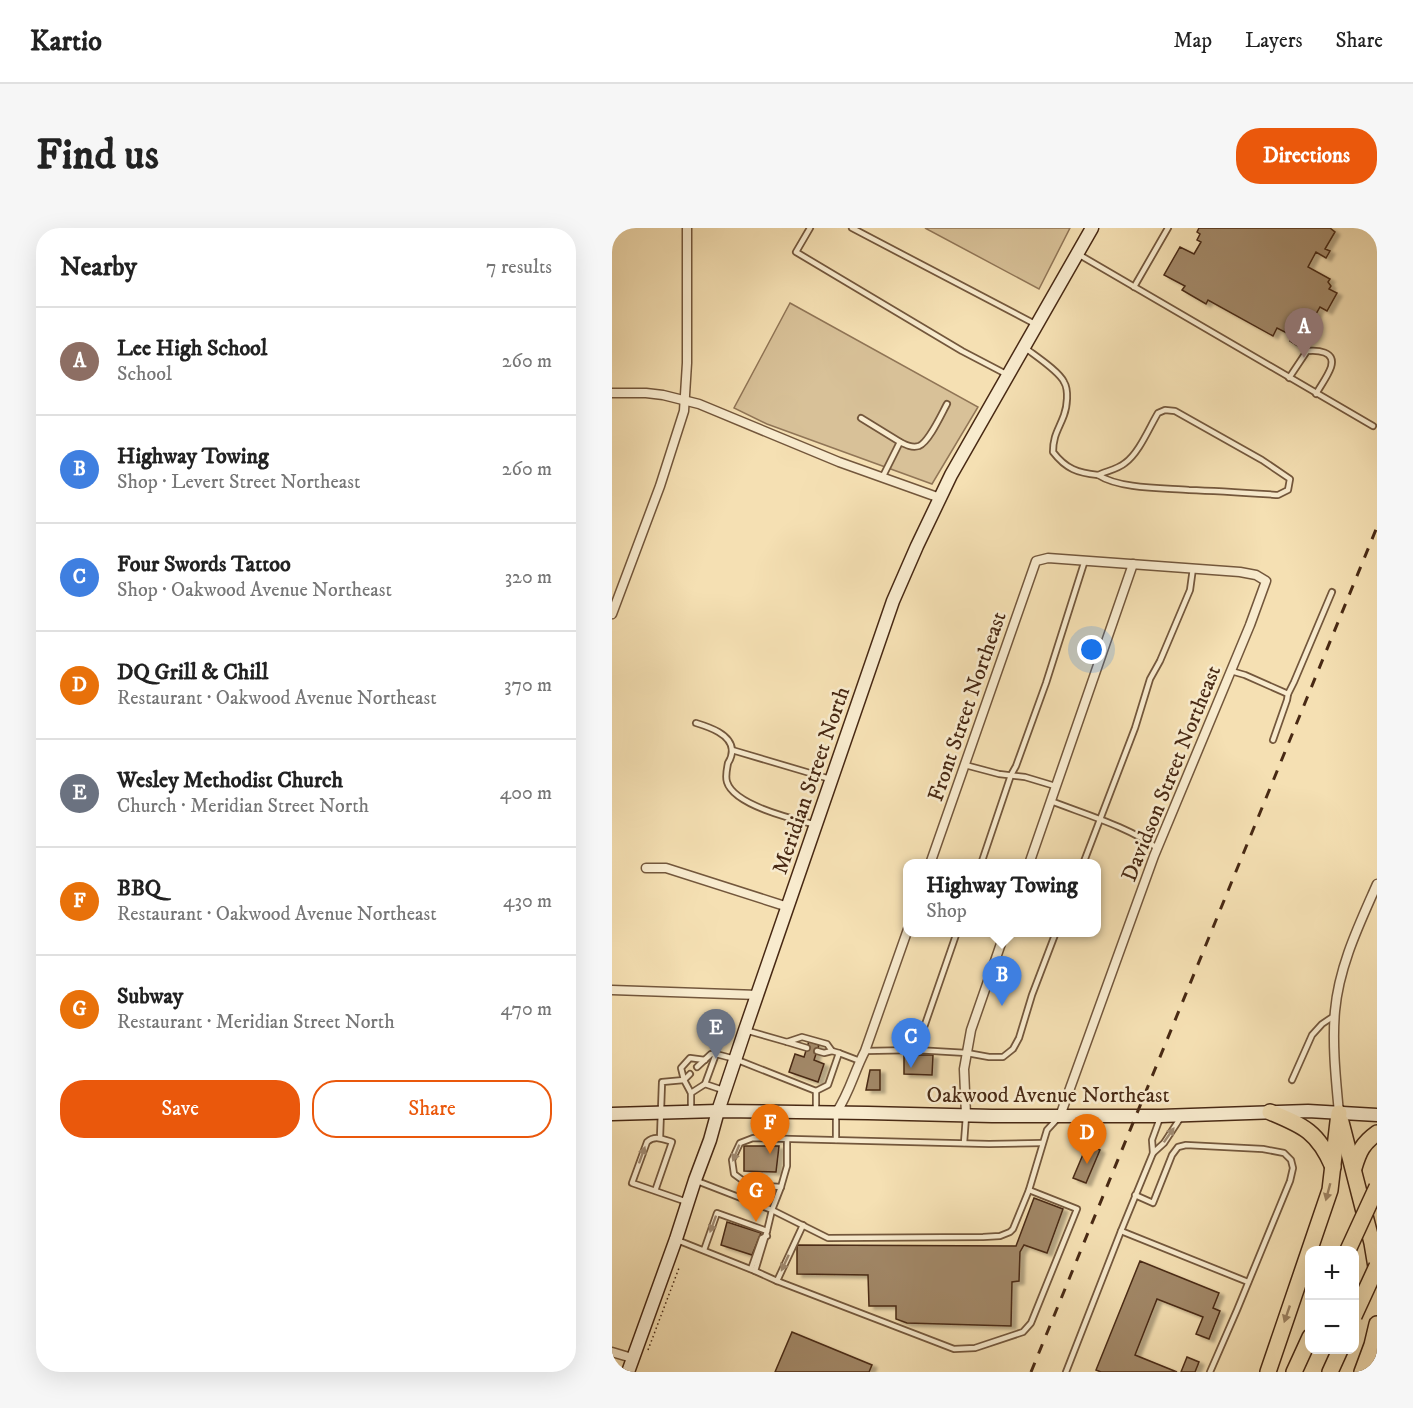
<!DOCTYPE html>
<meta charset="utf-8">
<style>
:root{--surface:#fff;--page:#f6f6f6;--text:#222;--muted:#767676;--line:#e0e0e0;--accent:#ea580c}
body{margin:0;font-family:"IM FELL DW Pica",serif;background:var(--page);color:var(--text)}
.controls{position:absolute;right:18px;bottom:18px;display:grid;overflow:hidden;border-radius:12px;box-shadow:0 6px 24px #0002}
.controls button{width:54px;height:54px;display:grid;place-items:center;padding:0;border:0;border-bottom:2px solid var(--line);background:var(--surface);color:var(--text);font:30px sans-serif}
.you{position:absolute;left:480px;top:422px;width:21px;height:21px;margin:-15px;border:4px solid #fff;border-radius:50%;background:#1a73e8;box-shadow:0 0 0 9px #1a73e833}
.badge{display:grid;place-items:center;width:39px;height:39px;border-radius:50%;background:var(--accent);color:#fff;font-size:20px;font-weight:700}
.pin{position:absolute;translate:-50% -50px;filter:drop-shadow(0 2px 3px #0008)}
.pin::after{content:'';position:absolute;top:32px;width:21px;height:18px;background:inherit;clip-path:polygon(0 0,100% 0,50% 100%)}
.popup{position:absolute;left:291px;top:631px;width:198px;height:78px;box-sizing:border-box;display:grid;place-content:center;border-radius:12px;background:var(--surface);filter:drop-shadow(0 2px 4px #0005);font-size:20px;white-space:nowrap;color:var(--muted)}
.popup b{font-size:22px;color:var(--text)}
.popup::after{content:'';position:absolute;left:50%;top:100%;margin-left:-12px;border:12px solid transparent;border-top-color:var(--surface)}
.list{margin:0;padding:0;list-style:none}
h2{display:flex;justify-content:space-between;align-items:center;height:78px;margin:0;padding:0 24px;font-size:26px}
h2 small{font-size:20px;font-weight:400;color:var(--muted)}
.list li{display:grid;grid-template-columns:39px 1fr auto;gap:18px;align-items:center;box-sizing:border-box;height:108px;padding:0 24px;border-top:2px solid var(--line)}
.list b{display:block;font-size:22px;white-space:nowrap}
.list p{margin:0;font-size:20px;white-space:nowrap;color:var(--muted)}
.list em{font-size:20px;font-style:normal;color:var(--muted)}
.actions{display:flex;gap:12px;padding:18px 24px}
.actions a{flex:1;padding:14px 0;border:2px solid var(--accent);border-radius:24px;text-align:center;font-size:21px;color:var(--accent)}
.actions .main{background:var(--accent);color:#fff}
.map{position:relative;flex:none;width:765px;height:1144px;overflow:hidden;border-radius:24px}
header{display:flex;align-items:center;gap:36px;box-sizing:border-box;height:84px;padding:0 30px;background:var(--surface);border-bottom:2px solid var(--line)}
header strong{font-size:28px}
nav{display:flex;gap:33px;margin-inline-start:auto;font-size:21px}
.intro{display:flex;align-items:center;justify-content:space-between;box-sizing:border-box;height:144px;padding:0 36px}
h1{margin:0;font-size:42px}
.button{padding:15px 27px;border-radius:24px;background:var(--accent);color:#fff;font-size:21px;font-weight:700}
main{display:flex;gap:36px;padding:0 36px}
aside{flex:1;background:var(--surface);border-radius:24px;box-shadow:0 6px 24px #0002}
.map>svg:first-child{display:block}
.green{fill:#d8c198;stroke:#907556;stroke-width:1.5}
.building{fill:#a28867;stroke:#482914;stroke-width:1.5;filter:url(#shadow)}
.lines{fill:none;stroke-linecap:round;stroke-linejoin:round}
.lane-casing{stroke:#73573c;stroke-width:8}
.street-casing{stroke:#73573c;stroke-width:11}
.secondary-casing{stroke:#482914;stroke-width:15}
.highway-casing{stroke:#482914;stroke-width:18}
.path{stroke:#482914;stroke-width:1.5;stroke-dasharray:1.5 3;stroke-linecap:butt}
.lane{stroke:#f8ebce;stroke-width:4.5}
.street{stroke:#f8ebce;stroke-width:8}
.secondary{stroke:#f8ebce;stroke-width:12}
.highway{stroke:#f5e0b3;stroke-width:15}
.rail{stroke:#482914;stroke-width:3;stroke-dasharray:10 10;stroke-linecap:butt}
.highway-bridge-casing{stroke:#482914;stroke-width:18;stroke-linecap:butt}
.highway-bridge{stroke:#f5e0b3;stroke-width:15}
.oneway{fill:#a08a71}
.oneway2{fill:#9e8464}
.labels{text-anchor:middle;stroke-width:5;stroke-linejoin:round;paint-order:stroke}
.street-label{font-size:22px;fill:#482914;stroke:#f8ebce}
</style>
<header>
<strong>Kartio</strong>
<nav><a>Map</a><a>Layers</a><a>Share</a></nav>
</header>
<div class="intro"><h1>Find us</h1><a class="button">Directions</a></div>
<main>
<aside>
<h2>Nearby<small>7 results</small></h2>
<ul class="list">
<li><span class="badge" style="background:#8d6e63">A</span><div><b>Lee High School</b><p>School</p></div><em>260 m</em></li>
<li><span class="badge" style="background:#3f7fe0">B</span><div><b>Highway Towing</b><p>Shop · Levert Street Northeast</p></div><em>260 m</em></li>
<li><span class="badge" style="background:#3f7fe0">C</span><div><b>Four Swords Tattoo</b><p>Shop · Oakwood Avenue Northeast</p></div><em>320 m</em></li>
<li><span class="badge" style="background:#e8710a">D</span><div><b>DQ Grill &amp; Chill</b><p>Restaurant · Oakwood Avenue Northeast</p></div><em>370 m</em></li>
<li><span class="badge" style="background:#6b7280">E</span><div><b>Wesley Methodist Church</b><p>Church · Meridian Street North</p></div><em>400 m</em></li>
<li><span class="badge" style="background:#e8710a">F</span><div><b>BBQ</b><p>Restaurant · Oakwood Avenue Northeast</p></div><em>430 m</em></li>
<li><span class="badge" style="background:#e8710a">G</span><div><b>Subway</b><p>Restaurant · Meridian Street North</p></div><em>470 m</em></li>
</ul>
<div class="actions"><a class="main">Save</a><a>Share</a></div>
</aside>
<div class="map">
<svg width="765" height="1144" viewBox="0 0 765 1144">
<defs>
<filter id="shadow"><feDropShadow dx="5" dy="3" stdDeviation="1.5" flood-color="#0004"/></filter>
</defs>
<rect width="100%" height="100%" fill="#f5e0b3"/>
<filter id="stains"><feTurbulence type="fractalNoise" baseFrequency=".00333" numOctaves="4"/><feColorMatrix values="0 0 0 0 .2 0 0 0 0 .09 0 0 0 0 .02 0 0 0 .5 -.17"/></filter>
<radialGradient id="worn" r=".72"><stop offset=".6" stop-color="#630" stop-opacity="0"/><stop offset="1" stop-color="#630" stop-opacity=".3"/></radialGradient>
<g class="green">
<polygon points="313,0 458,0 427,61"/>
<polygon points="178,75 366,179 320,256 155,196 122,180"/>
</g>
<g class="building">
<polygon points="587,0 718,0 723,4 713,21 718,23 714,30 704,24 696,39 718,51 716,54 719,58 717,61 725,65 715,83 708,79 686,118 678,113 681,108 665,100 661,108 596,72 594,76 570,62 573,58 552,47 568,19 582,26 589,14 585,12 588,6 585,4"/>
<polygon points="197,813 207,817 202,832 212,836 206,854 177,844 183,826 192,829"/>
<polygon points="292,827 321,827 320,847 292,846"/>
<polygon points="258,842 268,842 268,862 254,862"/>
<polygon points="475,917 488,922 474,955 461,950"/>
<polygon points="132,918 167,918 164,944 132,943"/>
<polygon points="422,970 451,981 435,1025 412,1017 408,1024 407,1053 400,1054 399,1098 295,1095 284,1091 284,1078 257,1078 256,1047 185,1046 185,1017 404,1018"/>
<polygon points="115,994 149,1005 140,1027 109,1017"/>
<polygon points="528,1033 607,1065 601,1080 608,1083 597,1111 584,1106 591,1089 545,1071 523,1127 565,1144 489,1144 484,1142"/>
<polygon points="180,1104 260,1137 257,1144 163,1144"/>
<polygon points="575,1129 587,1134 583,1144 569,1144"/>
</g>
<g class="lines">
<defs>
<g id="lane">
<polyline points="198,0 184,24 350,123 394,146"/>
<polyline points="240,0 423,96"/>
<polyline points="466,26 761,198"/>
<polyline points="522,59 556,0"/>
<path d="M412 119C422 127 447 143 452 154 457 162 455 179 452 187 447 201 441 207 441 224 454 241 466 245 486 247"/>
<path d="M677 150 695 123C705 122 724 123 719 139 716 148 709 157 704 166"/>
<path d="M553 182 563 183 650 232 678 251 676 262 666 267C636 265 607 263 577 262 551 260 508 261 486 247 495 243 506 241 513 235 527 225 537 200 546 185Z"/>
<polyline points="249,190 288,214 270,250"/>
<path d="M288 214C294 217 300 220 307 218 317 214 330 185 335 176"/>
<polyline points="619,443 633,447 676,466"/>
<path d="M84 495C97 499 119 506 120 522 120 526 118 532 116 535 115 541 113 548 115 554 122 577 180 591 201 596"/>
<polyline points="661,512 675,472 676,466 682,454 720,364"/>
<polyline points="120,522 218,551"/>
<polyline points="353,537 387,546 413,549 443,558"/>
<path d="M439 573C472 586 517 599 545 620"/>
<polyline points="369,636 399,547 404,538 434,455 473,332"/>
<polyline points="471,636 523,500 538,451 548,433 578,362 581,340"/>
<polyline points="133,802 175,814 190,809 215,816 220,823 227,825"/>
<polyline points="175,814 195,820"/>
<polyline points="304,822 305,816 309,808 345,704"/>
<polyline points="205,823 212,825 220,823"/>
<polyline points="253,823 304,822 355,825 377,829 391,829 401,821 407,810 420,767 444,704"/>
<polyline points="85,839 99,826 104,826"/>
<polyline points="78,846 72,852 69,840 78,830 93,832"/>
<polyline points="680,852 700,807 710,796 722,788"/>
<polyline points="93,856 104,826 123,831 204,863 204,882"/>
<polyline points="204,863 216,857 227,825 248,833"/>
<polyline points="79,865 93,856 111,862"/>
<polyline points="48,910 50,854 72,852 79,865 79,883"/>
<polyline points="224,912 224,885"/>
<polyline points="352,915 354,888"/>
<polyline points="541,925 540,912 548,890"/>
<polyline points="85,953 160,982 216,1010 371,1009 388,1008 398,1004 401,1001 417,962 435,902 446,890"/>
<polyline points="169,959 137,957 122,946 120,932 128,915 141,910 377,916 430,915"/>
<path d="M43 963 60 914C51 911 43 907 35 914L20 955 75 974"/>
<polyline points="523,967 541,975 560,927 566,919 574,917 651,921 672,925 679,932 681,940 678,953 625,1082 598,1144"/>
<polyline points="155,1003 160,982 169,959 175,938 175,911"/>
<polyline points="509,1003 636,1054"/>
<polyline points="65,1012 143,1043 155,1003 105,985 92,1022"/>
<polyline points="139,1041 150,1010 155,1008"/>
<polyline points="143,1043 165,1053 191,997"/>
<polyline points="165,1053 342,1121 363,1120 411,1104 419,1095 465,981 417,962"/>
<polyline points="454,1144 509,1003 541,925 552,915 569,889"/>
</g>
<g id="street">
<polyline points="0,165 34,165 51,167 87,176 227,234 328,270"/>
<polyline points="0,386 48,258 72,183 75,135 75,0"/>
<polyline points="318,636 424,333 436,330 628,344 644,347 654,353 638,397 542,628 448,888"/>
<polyline points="417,636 521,336"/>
<polyline points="34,640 54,640 176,679"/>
<polyline points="0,762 146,767"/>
<path d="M224 885C238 864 242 844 253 823L296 701"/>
<path d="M727 885C724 852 720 817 723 783 727 738 747 697 765 656"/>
<polyline points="354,887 352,841 359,802 393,704"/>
<polyline points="0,1124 20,1130"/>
</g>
<g id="secondary">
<polyline points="0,886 106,883 256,885 380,888 549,888 696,883 765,887"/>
<polyline points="16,1144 64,1011 83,952 98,912 106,883 133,802 281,373 305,318 339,247 480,0"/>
</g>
<g id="highway">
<path d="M658 884C692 898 706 904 721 939"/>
<polyline points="729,894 760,1015 765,1045"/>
<path d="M742 940C747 923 751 915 765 905"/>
<polyline points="656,1144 718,962 727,885"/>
<polyline points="682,1144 698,1109"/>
<polyline points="718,1144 728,1122"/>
<polyline points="750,1144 760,1117 765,1096"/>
</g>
</defs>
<use href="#lane" class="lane-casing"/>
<use href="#street" class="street-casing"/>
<use href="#secondary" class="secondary-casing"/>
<use href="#highway" class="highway-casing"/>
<polyline class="path" points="36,1122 67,1040"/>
<use href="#lane" class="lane"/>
<use href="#street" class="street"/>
<use href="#secondary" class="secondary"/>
<use href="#highway" class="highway"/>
<polyline class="rail" points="419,1144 765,299"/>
<defs>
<g id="highway-bridge">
<polyline points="736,1022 765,959"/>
<polyline points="742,1088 765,1038"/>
</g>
</defs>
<use href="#highway-bridge" class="highway-bridge-casing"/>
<use href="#highway-bridge" class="highway-bridge"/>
</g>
<defs><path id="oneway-solid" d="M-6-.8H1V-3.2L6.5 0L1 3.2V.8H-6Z" transform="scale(1.5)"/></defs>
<g class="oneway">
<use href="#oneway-solid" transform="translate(557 907) rotate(-55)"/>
<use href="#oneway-solid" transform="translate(124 925) rotate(112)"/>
<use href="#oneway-solid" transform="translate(30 927) rotate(-70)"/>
<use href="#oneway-solid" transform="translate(101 996) rotate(110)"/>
<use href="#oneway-solid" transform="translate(173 1035) rotate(115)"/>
</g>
<g class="oneway2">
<use href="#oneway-solid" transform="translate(716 964) rotate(105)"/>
<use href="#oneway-solid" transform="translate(675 1086) rotate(109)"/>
</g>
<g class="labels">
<g class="street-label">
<text transform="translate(354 478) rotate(-71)" y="8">Front Street Northeast</text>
<text transform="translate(558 545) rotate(-68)" y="8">Davidson Street Northeast</text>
<text transform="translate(198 552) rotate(-71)" y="8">Meridian Street North</text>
<text x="436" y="874">Oakwood Avenue Northeast</text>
</g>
</g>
<rect width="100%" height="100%" filter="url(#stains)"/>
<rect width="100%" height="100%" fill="url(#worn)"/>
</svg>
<div class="controls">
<button>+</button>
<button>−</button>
</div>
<div class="you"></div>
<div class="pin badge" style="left:692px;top:130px;background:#8d6e63">A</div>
<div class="pin badge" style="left:390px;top:778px;background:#3f7fe0">B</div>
<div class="popup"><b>Highway Towing</b>Shop</div>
<div class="pin badge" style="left:299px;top:840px;background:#3f7fe0">C</div>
<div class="pin badge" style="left:475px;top:936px;background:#e8710a">D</div>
<div class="pin badge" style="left:104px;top:831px;background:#6b7280">E</div>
<div class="pin badge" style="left:158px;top:926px;background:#e8710a">F</div>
<div class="pin badge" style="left:144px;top:994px;background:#e8710a">G</div>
</div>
</main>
